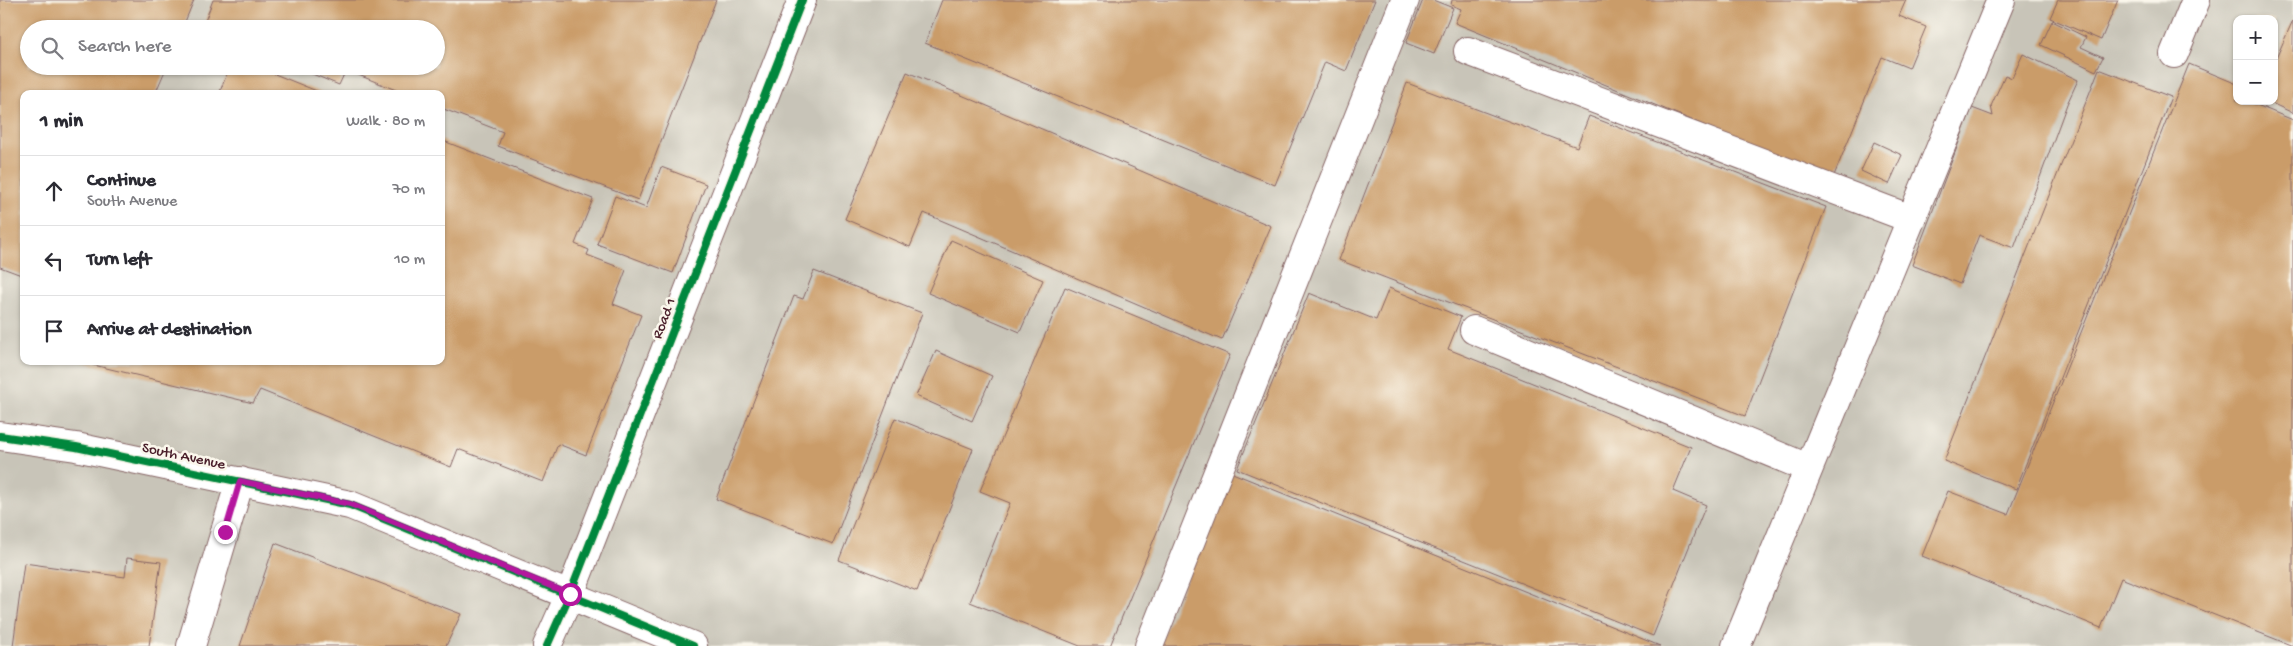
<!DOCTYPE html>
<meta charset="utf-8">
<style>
:root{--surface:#fff;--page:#f2f2f3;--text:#2b2b33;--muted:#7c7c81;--line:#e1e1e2}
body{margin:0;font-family:"Gochi Hand",sans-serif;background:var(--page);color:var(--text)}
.controls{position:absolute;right:15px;top:15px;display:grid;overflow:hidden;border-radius:10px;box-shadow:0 1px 4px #0004}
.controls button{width:45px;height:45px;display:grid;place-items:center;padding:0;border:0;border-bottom:1px solid var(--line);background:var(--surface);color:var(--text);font:25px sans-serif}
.stop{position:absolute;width:15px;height:15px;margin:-11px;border:4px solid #b5179e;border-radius:50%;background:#fff}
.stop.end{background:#b5179e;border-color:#fff;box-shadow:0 1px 5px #0008}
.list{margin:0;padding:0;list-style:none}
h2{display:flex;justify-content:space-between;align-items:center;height:65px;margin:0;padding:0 20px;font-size:21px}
h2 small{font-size:16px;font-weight:400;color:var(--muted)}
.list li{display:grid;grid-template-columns:32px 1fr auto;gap:15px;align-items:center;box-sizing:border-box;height:70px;padding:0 20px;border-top:1px solid var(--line)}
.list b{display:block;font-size:19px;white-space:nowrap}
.list p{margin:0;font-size:16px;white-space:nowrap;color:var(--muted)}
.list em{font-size:16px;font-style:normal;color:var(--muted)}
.icon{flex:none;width:28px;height:28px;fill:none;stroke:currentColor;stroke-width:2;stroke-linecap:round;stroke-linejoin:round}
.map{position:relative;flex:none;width:2293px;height:646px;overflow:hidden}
.search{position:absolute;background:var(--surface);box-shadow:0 1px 4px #0004;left:20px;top:20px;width:425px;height:55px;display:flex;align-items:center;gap:12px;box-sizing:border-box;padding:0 18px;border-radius:28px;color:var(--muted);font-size:19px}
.panel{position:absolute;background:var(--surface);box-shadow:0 1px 4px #0004;left:20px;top:90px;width:425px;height:275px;border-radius:10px}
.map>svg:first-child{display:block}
.industrial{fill:#c8c4b8;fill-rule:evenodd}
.building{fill:#ca9c69}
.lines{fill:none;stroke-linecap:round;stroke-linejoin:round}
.minor-casing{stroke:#866464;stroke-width:30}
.minor{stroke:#fff;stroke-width:28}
.cycleway-casing{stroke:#fbf7ec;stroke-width:11}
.cycleway{stroke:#00873e;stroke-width:8}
.route{stroke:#b5179e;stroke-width:6}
.labels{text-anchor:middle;stroke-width:5;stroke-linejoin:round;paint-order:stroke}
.street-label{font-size:15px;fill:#4a1f2b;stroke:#fbf7ec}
</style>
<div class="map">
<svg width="2293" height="646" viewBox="0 0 2293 646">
<rect width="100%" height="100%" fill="#fbf7ec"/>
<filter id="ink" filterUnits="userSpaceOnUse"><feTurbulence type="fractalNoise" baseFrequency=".02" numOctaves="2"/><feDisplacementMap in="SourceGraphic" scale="10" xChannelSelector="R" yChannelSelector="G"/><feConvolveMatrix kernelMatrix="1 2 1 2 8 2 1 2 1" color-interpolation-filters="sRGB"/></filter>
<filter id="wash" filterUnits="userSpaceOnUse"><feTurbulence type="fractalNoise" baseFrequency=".0096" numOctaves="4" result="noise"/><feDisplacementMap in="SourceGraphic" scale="20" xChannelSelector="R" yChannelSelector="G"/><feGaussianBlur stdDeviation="1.12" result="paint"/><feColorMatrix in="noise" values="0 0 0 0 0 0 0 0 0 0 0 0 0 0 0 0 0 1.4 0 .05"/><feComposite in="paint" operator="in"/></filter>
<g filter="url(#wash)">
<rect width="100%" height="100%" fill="#f6e5ce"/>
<path class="industrial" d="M0 0H2293V646H0ZM2237 19H2274V101H2237ZM29 29H436V66H29ZM24 94H441V361H24Z"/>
<g id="blocks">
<g class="building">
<polygon points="0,0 194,0 182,29 29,29 29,66 167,66 155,94 24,94 24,276 0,267"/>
<polygon points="213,0 716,0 638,200 498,146 503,132 441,108 441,94 406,94 346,70 339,85 293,66 436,66 436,29 202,29"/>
<polygon points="942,0 1375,0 1346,71 1325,62 1275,185 925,43"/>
<polygon points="1423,0 1433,0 1453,8 1434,54 1406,43"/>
<polygon points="1452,0 1906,0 1899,16 1926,27 1909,68 1882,57 1833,178 1455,23 1461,9 1451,5"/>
<polygon points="2058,0 2118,0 2101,40 2050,18"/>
<polygon points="2293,20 2293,113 2267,101 2274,101 2274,63"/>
<polygon points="2052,21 2086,37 2081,47 2103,57 2096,71 2041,45"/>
<polygon points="2023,54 2078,80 2067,104 2014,248 1979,235 1960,284 1912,265 1972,108 1993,116 1991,106 2005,75 2012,78"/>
<polygon points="2189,64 2237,84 2237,101 2247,101 2293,120 2293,646 2121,578 2101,628 1922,556 1948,491 2008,514"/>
<polygon points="230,66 255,66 324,94 219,94"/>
<polygon points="2099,69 2171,97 2016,489 1944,461"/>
<polygon points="907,72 1271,226 1222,340 924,213 910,247 845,219"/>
<polygon points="1407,83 1577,147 1589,116 1826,207 1745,416 1339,260"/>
<polygon points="441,140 593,199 575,244 589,250 587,255 626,270 613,304 641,315 586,455 558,444 543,482 458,449 451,467 260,390 253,403 81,362 441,361"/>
<polygon points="1874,142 1902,155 1889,184 1861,171"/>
<polygon points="661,167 706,184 673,273 597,244 615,196 646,208"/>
<polygon points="951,240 1043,280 1020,332 928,293"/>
<polygon points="814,271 922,313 833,544 716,499 794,296 803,299"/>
<polygon points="1065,287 1230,355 1110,646 1080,646 970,602 1010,503 980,491"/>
<polygon points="1389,288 1461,317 1448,349 1691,447 1673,491 1706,505 1653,636 1237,469 1309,293 1376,320"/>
<polygon points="936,351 992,376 972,421 916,396"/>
<polygon points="895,418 973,449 917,591 839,560"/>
<polygon points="1230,472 1660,646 1159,646"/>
<polygon points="275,543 461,614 446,646 240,646"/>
<polygon points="127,558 161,562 149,646 13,646 24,563 125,577"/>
</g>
</g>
</g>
<g filter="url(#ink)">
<use href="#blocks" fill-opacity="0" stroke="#866464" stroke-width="1"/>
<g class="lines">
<defs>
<g id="minor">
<polyline points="1468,51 1911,219"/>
<polyline points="2174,54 2196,0"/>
<polyline points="1474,330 1808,468"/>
<polyline points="0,436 76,447 350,505 693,646"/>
<polyline points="191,646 240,481"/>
<polyline points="547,646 570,594 802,0"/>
<polyline points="1149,646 1405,0"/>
<polyline points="1736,646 2001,0"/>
</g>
</defs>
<use href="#minor" class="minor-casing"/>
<use href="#minor" class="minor"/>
<defs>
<g id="cycleway">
<polyline points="0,436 76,447 350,505 693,646"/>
<polyline points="547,646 570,594 802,0"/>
</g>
</defs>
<use href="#cycleway" class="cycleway-casing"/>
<use href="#cycleway" class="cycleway"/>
</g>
</g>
<g class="lines" filter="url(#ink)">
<polyline class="route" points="225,532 240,481 350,504 570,594"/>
</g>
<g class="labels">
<g class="street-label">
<text transform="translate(663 318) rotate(-69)" y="5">Road 1</text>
<text transform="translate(184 455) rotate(12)" y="5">South Avenue</text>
</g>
</g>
</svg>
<div class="controls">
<button>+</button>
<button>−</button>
</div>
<div class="stop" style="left:570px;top:594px"></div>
<div class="stop end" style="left:225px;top:532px"></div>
<div class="search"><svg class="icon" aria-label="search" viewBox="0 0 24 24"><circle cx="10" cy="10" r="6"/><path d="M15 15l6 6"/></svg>Search here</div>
<section class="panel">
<h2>1 min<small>Walk · 80 m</small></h2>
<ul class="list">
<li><svg class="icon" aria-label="ahead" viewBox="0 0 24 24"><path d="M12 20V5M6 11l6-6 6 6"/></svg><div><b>Continue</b><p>South Avenue</p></div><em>70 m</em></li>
<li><svg class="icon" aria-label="left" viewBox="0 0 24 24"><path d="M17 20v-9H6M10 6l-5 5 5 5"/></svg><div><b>Turn left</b></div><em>10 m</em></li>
<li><svg class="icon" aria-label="arrive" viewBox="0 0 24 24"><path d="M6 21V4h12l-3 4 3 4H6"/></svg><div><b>Arrive at destination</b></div></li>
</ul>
</section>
</div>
